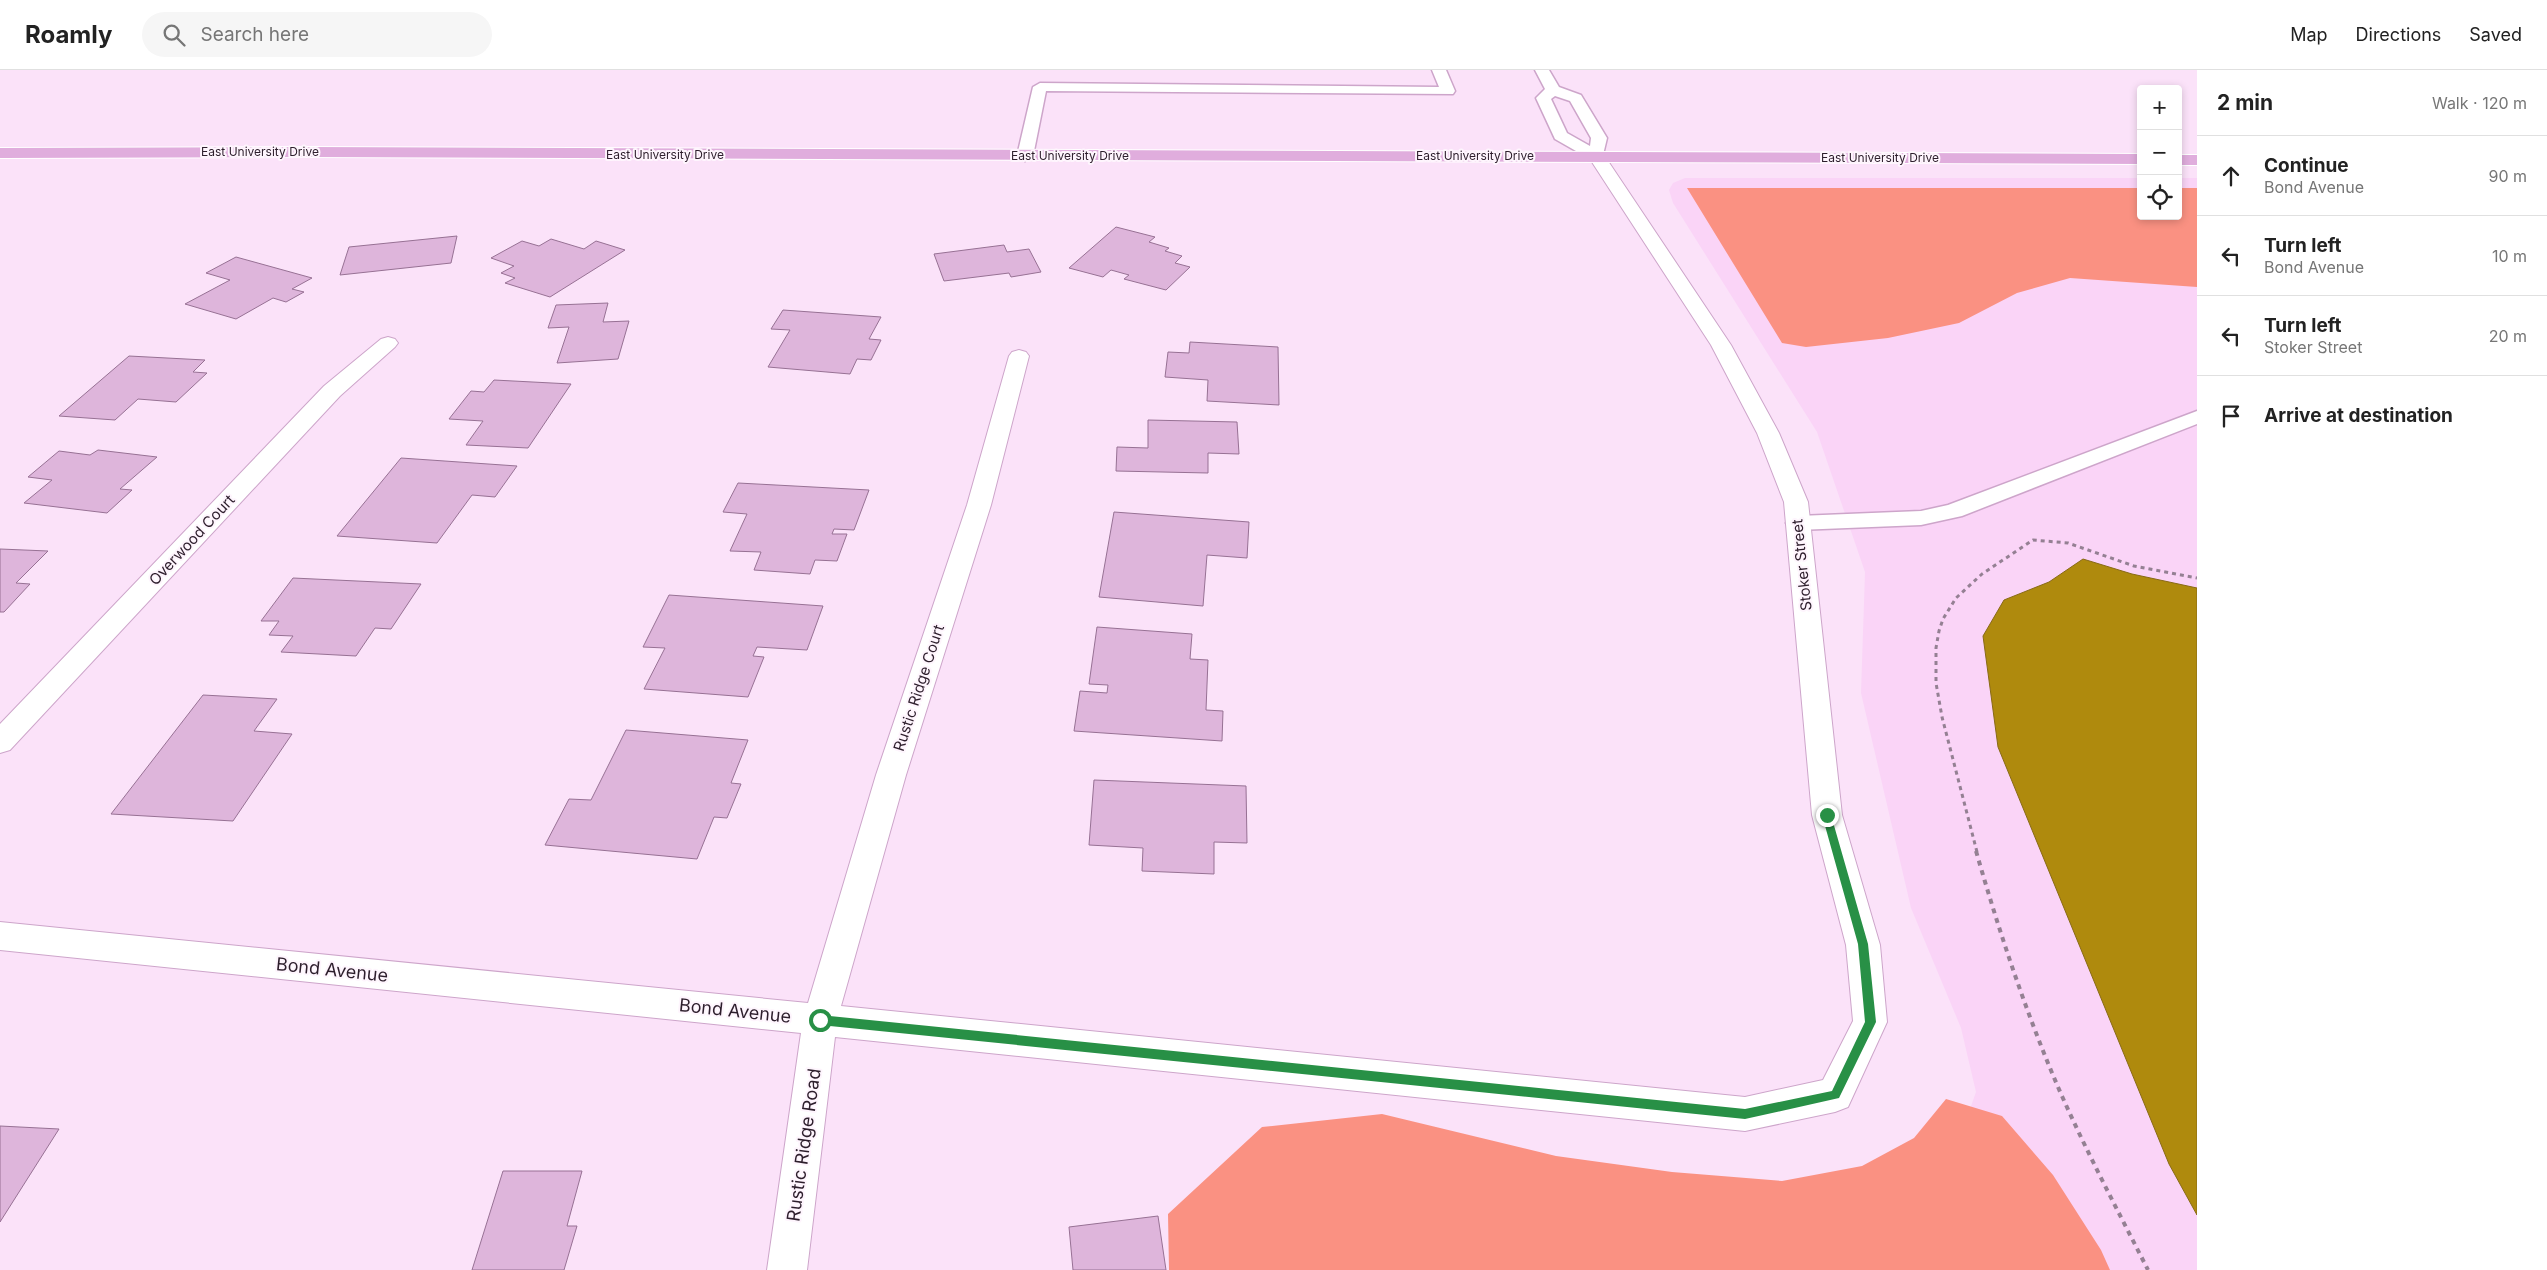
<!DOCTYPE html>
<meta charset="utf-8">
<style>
:root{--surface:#fff;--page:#f6f6f6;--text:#222;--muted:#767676;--line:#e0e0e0}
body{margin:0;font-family:Inter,sans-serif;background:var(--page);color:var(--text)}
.controls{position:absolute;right:15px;top:15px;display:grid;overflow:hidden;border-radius:5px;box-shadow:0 2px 8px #0003}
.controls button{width:45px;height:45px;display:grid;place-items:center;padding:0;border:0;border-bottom:1px solid var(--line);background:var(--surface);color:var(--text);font:25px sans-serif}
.stop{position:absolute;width:15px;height:15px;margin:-11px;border:4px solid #289046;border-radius:50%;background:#fff}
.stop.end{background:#289046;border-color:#fff;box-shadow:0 1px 5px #0008}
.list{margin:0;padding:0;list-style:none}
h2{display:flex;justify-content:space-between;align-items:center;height:65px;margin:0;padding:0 20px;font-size:21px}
h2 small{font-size:16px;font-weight:400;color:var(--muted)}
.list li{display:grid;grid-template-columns:32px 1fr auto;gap:15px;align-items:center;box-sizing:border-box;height:80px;padding:0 20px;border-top:1px solid var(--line)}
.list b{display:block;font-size:19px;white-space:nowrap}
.list p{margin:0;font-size:16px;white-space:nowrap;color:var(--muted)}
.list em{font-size:16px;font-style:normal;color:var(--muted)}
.icon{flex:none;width:28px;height:28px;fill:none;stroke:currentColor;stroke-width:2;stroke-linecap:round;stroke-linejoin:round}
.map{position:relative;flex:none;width:2197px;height:1200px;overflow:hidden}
header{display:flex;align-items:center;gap:30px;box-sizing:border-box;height:70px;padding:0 25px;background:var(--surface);border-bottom:1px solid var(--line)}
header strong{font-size:24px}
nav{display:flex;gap:28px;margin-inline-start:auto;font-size:18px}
.search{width:350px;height:45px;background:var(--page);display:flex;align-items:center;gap:12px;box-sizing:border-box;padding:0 18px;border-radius:28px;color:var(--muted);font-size:19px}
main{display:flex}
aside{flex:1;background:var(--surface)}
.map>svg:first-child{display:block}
.built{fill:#fad4f7}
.forest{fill:#fa9182}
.water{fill:#af8a0d;stroke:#886a16}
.building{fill:#deb5db;stroke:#977194}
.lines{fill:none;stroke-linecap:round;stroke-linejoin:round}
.lane-casing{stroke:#cda5ca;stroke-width:3}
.street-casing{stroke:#cda5ca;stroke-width:2}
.primary-casing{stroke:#fff;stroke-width:2}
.path-far1{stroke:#948093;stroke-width:3;stroke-dasharray:4 4;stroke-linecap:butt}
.path{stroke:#948093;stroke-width:4;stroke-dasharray:5 5;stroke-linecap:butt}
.lane{fill:#fff;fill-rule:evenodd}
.street{fill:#fff;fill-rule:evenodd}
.primary{fill:#e0addd;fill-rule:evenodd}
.route{fill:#289046}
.labels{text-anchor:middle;stroke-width:4;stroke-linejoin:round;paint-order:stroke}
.far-street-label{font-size:12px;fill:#2d1e2c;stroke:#fef5fd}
.street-label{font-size:15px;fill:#2d1e2c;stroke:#fef5fd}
.near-street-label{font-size:18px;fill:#2d1e2c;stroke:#fef5fd}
</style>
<header>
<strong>Roamly</strong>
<div class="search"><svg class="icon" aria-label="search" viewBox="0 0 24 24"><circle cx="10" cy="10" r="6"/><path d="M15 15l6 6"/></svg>Search here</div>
<nav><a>Map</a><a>Directions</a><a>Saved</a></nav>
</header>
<main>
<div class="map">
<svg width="2197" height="1200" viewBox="0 0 2197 1200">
<rect width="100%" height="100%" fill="#fbe2f9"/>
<polygon class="built" points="1685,108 2141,108 2141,146 2178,146 2178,108 2197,108 2197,1200 1834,1200 1954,1084 1976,1022 1961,958 1911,838 1861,623 1865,502 1817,362 1673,133 1669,120 1673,113"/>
<g class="forest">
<polygon points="1687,118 2141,118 2141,146 2178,146 2178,118 2197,118 2197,217 2070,208 2017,223 1959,253 1888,268 1806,277 1782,273"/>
<polygon points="1946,1029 2002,1046 2053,1105 2101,1180 2110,1200 1169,1200 1168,1144 1262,1057 1382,1044 1556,1086 1672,1102 1782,1111 1862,1096 1914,1068"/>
</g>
<polygon class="water" points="2083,489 2132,504 2197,518 2197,1145 2169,1094 1998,677 1983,566 2004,530 2049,512"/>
<g class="building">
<polygon points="1116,157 1155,167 1149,172 1169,178 1165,181 1182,186 1175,193 1190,197 1166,220 1124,209 1129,205 1111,200 1103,207 1069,198"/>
<polygon points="457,166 451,193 340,205 349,177"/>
<polygon points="551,169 584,179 596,171 625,180 550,227 505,213 515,208 501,203 514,196 491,188 522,171 539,176"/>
<polygon points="1004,175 1007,182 1029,179 1041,202 1011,207 1009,203 944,211 934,184"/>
<polygon points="236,187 312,208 292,219 304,222 286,232 273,228 236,249 185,234 230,210 206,203"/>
<polygon points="608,233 603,252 629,251 618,289 557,293 569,257 548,258 556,235"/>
<polygon points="783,240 881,247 869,269 881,270 871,290 857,289 850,304 768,297 790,260 771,259"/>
<polygon points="1190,272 1278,277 1279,335 1207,331 1208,310 1165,307 1168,282 1189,283"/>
<polygon points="129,286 205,290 193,302 207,303 176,332 138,329 115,350 59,346"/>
<polygon points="494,310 571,314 528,378 466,375 483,351 449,349 471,321 484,322"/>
<polygon points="1148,350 1237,352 1239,384 1208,383 1208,403 1116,401 1117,377 1148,378"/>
<polygon points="98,380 157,387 120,419 132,420 107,443 24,433 52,410 28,407 59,381 90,385"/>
<polygon points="401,388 517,396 495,427 472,425 437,473 337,466"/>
<polygon points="738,413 869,420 854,460 834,459 832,464 847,464 837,491 815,490 810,504 754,500 761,482 730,481 747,444 723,442"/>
<polygon points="1114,442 1249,452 1247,488 1207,485 1203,536 1099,527"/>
<polygon points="0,479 48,481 16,513 30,514 4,542 0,542"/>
<polygon points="293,508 421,514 391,559 375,558 356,586 281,582 293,566 269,565 279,551 261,551"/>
<polygon points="669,525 823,536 807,580 757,577 753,586 764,587 748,627 644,619 665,578 643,577"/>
<polygon points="1097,557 1192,564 1190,589 1208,590 1206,640 1223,641 1222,671 1074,661 1080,621 1107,623 1108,615 1089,614"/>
<polygon points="203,625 277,629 254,661 292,664 233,751 111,744"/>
<polygon points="626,660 748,670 731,713 741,714 727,748 714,747 697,789 545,775 569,729 591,730"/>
<polygon points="1094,710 1246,716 1247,773 1214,772 1214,804 1142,801 1143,778 1089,775"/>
<polygon points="0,1056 59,1059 0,1152"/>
<polygon points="503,1101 582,1101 567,1156 577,1156 564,1200 472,1200"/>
<polygon points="1158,1146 1166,1200 1073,1200 1069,1157"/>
</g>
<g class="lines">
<defs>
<g id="lane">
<polygon points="1432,0 1446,0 1455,21 1453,24 1046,21 1033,86 1025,91 1017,86 1033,17 1040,13 1439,17"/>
<path d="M1535 0H1549L1559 17 1581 25 1607 68 1602 89H1590L1555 69 1536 28 1545 19ZM1555 26 1570 31 1591 68 1590 76 1567 63 1551 29Z"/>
<polygon points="2197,341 2197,354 1962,446 1921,455 1798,460 1790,458 1786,453 1790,448 1798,446 1921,441 1948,435"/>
</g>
<g id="street">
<polygon points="1596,81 1602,82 1731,275 1779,363 1808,432 1842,745 1880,875 1887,952 1848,1037 1835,1042 1745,1061 835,967 807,1200 767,1200 801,963 0,880 0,852 808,933 876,705 967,435 1009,286 1012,282 1019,280 1026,282 1029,286 991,435 906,705 841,936 1745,1027 1823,1010 1853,951 1846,875 1812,745 1784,432 1757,363 1711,275 1588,86 1590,82"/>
<polygon points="388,267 395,269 398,273 395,277 340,326 10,680 0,683 0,654 324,316 381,269"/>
</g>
<g id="primary">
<polygon points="309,77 2141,84 2141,94 309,87 0,88 0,78"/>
<rect x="2178" y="85" width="19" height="10"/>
</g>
</defs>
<use href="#lane" class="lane-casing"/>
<use href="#street" class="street-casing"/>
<use href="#primary" class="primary-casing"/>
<polyline class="path-far1" points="1977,782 1942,647 1936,613 1936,578 1939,561 1943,549 1956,528 1982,504 2033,470 2068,473 2134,496 2197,508"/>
<path class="path" d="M1976 781C1999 861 2025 940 2058 1017 2085 1079 2117 1139 2148 1200"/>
<use href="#lane" class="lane"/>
<use href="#street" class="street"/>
<use href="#primary" class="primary"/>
</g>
<polygon class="route" points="1827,741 1831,745 1868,874 1876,952 1839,1028 1745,1049 820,955 815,950 820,945 1745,1039 1832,1021 1865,952 1858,874 1822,745"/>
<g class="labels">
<g class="far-street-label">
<text x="260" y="86">East University Drive</text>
<text x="665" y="89">East University Drive</text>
<text x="1070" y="90">East University Drive</text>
<text x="1475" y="90">East University Drive</text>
<text x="1880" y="92">East University Drive</text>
</g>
<g class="street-label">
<text transform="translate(192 470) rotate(-47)" y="5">Overwood Court</text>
<text transform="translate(1802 495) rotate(-96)" y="5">Stoker Street</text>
<text transform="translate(919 618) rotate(-72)" y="5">Rustic Ridge Court</text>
</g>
<g class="near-street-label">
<text transform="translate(332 900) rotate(6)" y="6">Bond Avenue</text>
<text transform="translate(735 941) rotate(6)" y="6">Bond Avenue</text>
<text transform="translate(804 1075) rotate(-82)" y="6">Rustic Ridge Road</text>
</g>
</g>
</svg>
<div class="controls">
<button>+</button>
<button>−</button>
<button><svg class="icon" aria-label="locate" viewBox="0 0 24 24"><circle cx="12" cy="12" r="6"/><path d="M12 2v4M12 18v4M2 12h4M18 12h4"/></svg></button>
</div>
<div class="stop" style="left:820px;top:950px"></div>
<div class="stop end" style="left:1827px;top:745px"></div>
</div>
<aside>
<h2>2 min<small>Walk · 120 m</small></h2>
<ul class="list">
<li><svg class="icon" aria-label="ahead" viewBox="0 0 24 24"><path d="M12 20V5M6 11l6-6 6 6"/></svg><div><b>Continue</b><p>Bond Avenue</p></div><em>90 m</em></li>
<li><svg class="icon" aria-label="left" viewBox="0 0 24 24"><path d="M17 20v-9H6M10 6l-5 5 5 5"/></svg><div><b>Turn left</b><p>Bond Avenue</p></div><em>10 m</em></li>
<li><svg class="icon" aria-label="left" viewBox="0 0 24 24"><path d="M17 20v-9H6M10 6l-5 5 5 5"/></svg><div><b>Turn left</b><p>Stoker Street</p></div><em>20 m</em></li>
<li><svg class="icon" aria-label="arrive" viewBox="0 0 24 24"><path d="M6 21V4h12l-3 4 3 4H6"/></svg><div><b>Arrive at destination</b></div></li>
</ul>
</aside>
</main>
